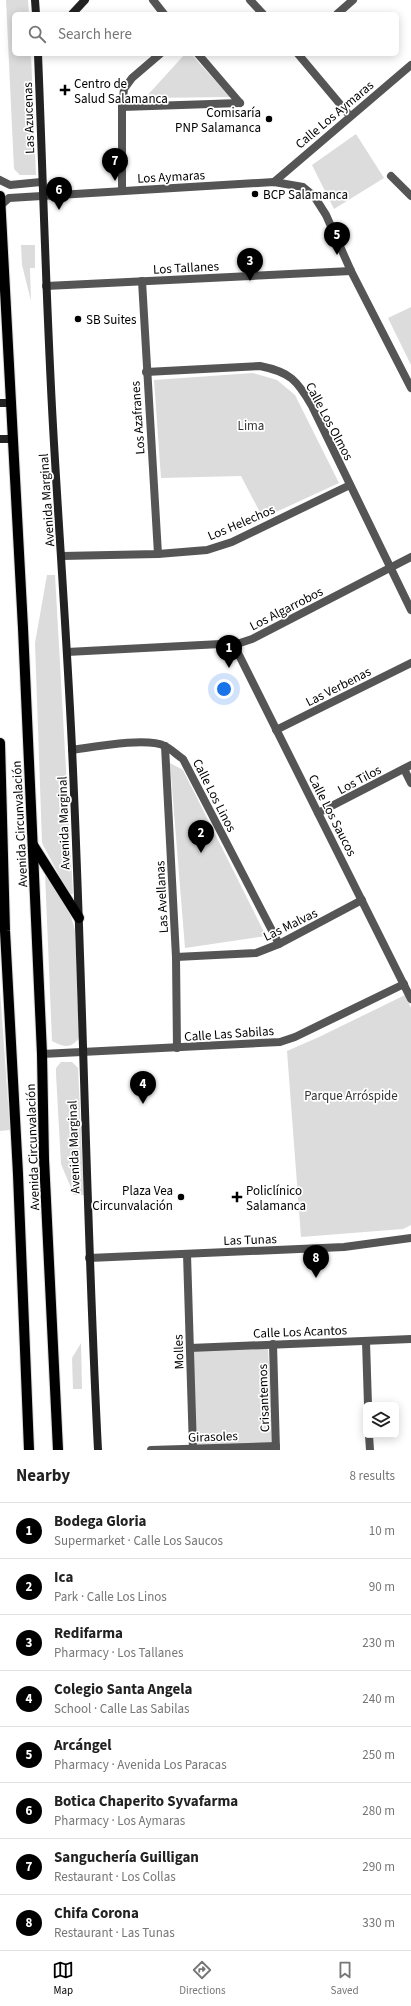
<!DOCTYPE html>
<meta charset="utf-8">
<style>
:root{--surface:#fff;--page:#f6f6f6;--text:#222;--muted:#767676;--line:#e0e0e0;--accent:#000}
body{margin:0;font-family:"Source Sans 3",sans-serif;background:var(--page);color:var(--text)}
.controls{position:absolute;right:12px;bottom:12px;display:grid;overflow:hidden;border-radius:6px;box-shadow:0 2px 10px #0003}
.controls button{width:36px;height:36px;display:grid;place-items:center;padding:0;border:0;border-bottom:1px solid var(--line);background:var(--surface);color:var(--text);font:20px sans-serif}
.you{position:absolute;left:224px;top:689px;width:14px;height:14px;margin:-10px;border:3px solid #fff;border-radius:50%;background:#1a73e8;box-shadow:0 0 0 6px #1a73e833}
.badge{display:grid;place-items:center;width:26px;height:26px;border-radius:50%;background:var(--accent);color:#fff;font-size:13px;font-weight:700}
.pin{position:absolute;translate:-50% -33px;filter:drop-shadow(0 1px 2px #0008)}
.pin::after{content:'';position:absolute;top:21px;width:14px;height:12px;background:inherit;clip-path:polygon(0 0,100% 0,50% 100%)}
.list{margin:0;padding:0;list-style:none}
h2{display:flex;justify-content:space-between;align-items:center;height:52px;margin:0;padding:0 16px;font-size:17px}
h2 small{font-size:13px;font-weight:400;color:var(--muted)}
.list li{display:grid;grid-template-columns:26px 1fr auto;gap:12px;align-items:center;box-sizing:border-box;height:56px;padding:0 16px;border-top:1px solid var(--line)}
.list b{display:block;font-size:15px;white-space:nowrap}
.list p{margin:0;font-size:13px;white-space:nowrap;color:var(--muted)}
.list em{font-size:13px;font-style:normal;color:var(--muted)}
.icon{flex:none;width:22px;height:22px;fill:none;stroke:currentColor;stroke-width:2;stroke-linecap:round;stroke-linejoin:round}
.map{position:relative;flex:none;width:411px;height:1450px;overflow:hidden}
.search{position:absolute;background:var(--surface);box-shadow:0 2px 10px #0003;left:12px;right:12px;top:12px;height:44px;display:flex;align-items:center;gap:10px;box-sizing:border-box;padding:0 14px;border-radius:6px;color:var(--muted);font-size:15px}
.sheet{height:500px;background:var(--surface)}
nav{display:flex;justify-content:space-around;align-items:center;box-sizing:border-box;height:56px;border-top:1px solid var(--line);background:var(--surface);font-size:11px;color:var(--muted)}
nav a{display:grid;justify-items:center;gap:2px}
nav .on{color:var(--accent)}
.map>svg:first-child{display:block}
.green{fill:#dcdcdc}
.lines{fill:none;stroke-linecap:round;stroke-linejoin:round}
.primary-casing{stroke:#dbdbdb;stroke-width:12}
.pedestrian{stroke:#555;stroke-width:8}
.minor{stroke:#555;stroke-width:8}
.tertiary{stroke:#555;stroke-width:8}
.secondary{stroke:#222;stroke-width:8}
.primary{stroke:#000;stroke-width:10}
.poi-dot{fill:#000;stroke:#fff;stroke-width:1.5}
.labels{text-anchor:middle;stroke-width:3.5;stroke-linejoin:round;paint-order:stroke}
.poi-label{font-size:13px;fill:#000;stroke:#fff;text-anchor:start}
.street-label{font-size:13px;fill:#000;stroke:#fff}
.park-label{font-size:13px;fill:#333;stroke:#fff}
</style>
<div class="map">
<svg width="411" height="1450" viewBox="0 0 411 1450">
<rect width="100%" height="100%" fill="#fff"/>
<g class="green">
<polygon points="6,0 28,0 29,14 14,14 14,54 31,54 36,175 20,175 14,169"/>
<polygon points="185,54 191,54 230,97 145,98"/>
<polygon points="356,134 384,178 334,209 312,165"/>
<polygon points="21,245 35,245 35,268 30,268 31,301 22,265"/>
<polygon points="411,307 411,365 388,318"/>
<polygon points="253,373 277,380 295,395 339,483 263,518 241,476 161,478 154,380"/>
<polygon points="47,575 55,575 73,894 69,894 42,843 35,643"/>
<polygon points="170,763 183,770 266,936 185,948"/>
<path d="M45 873 68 907 75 930 79 1038C71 1049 63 1047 52 1041Z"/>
<polygon points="0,990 10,1130 0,1131"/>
<polygon points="405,995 411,1008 411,1225 403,1229 301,1237 287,1051 319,1037"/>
<polygon points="61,1062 72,1062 78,1068 84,1195 74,1195 61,1164 56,1074 56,1068"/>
<polygon points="81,1343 82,1389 73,1389 72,1358"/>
<polygon points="268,1348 273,1444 195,1446 192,1350"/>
</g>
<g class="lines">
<defs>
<g id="primary">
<polyline points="0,196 23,628 42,1054 44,1159 58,1450"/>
<polyline points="0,743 5,931 18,1174 29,1450"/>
<polyline points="33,845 79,918"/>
</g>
</defs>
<use href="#primary" class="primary-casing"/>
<g class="pedestrian">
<polyline points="153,0 164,14"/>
<polyline points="198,54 240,103"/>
<polyline points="122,107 240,103"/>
<polyline points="391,176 411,196"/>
</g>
<g class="minor">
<polyline points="250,0 263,14"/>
<polyline points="337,14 353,0"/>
<polyline points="298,54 350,116"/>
<polyline points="122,191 122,107 124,89 132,78 160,54"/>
<polyline points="142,281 158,554"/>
<polyline points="46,286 351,271"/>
<path d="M146 372 260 366C290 372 297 380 312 406L411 610"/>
<polyline points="62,556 158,554 207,550 232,542 350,485"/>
<polyline points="233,643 411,999"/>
<polyline points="276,730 411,663"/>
<polyline points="165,746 176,957 177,1048"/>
<path d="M72 750C94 747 146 737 165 746 171 749 177 755 183 759L279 944"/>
<polyline points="404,769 411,783"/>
<polyline points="318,813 411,765"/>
<polyline points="176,957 256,953 279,944 362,900"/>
<polyline points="42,1054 280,1042 295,1037 404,984"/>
<polyline points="187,1254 193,1449"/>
<polyline points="366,1341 368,1405"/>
<polyline points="273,1344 276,1450"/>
<polyline points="190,1348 411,1339"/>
<polyline points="369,1435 370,1450"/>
<polyline points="151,1450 276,1446"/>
</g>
<g class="tertiary">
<polyline points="0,180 10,185 41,182"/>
<polyline points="274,182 411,65"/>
<polyline points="1,205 9,198 274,182 303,187 314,196 326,215 351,271 411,388"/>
<polyline points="67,652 240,643 252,639 411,557"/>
<polyline points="89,1258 344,1247 411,1238"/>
</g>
<g class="secondary">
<polyline points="35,0 36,14"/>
<polyline points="72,14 85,0"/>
<path d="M38 54C43 178 46 302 53 426 59 533 67 641 72 748 83 982 86 1216 98 1450"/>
<polyline points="0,403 11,403"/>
<polyline points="0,439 12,439"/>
</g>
<use href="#primary" class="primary"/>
</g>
<g class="poi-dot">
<path d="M63 84h4v4h4v4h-4v4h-4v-4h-4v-4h4z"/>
<circle cx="269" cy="119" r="4"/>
<circle cx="255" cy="194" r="4"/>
<circle cx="78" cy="319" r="4"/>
<circle cx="181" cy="1197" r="4"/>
<path d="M235 1191h4v4h4v4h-4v4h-4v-4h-4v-4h4z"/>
</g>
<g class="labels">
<g class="poi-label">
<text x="74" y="88">Centro de<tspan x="74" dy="15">Salud Salamanca</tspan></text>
<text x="261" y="117" text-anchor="end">Comisaría<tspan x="261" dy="15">PNP Salamanca</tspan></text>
<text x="263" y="199">BCP Salamanca</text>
<text x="86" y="324">SB Suites</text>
<text x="173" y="1195" text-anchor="end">Plaza Vea<tspan x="173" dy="15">Circunvalación</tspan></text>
<text x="246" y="1195">Policlínico<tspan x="246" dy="15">Salamanca</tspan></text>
</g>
<g class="street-label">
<text transform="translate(334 114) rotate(-40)" y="5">Calle Los Aymaras</text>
<text transform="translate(28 118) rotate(-92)" y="5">Las Azucenas</text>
<text transform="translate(171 176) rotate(-3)" y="5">Los Aymaras</text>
<text transform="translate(186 267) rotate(-3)" y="5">Los Tallanes</text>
<text transform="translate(137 418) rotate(-94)" y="5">Los Azafranes</text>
<text transform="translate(330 421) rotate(62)" y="5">Calle Los Olmos</text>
<text transform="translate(46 500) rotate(-94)" y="5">Avenida Marginal</text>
<text transform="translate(241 522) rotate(-23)" y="5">Los Helechos</text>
<text transform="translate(286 608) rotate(-27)" y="5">Los Algarrobos</text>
<text transform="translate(338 686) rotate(-27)" y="5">Las Verbenas</text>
<text transform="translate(359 779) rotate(-28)" y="5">Los Tilos</text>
<text transform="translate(215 795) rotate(63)" y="5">Calle Los Linos</text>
<text transform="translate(333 815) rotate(63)" y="5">Calle Los Saucos</text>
<text transform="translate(63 823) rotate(-92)" y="5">Avenida Marginal</text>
<text transform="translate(19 824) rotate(-93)" y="5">Avenida Circunvalación</text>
<text transform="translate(161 897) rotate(-93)" y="5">Las Avellanas</text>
<text transform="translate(290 924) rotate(-26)" y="5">Las Malvas</text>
<text transform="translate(229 1033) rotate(-4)" y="5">Calle Las Sabilas</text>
<text transform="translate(32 1147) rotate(-92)" y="5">Avenida Circunvalación</text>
<text transform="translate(73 1147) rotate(-92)" y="5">Avenida Marginal</text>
<text transform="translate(250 1239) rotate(-2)" y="5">Las Tunas</text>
<text transform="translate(300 1331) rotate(-2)" y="5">Calle Los Acantos</text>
<text transform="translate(178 1352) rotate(-92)" y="5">Molles</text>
<text transform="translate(263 1398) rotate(-92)" y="5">Crisantemos</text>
<text transform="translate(213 1436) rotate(-2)" y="5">Girasoles</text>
</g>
<g class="park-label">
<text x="251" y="430">Lima</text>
<text x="351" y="1100">Parque Arróspide</text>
</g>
</g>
</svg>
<div class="controls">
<button><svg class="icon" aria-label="layers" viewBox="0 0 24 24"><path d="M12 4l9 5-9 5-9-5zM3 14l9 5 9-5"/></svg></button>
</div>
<div class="you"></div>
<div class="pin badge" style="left:229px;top:668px">1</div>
<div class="pin badge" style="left:201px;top:853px">2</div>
<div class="pin badge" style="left:250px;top:281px">3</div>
<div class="pin badge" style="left:143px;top:1104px">4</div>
<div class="pin badge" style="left:337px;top:255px">5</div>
<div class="pin badge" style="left:59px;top:210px">6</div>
<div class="pin badge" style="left:115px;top:181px">7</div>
<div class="pin badge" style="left:316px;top:1278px">8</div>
<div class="search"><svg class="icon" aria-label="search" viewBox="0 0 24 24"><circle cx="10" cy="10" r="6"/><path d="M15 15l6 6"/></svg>Search here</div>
</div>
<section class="sheet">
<h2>Nearby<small>8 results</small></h2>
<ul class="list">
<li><span class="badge">1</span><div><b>Bodega Gloria</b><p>Supermarket · Calle Los Saucos</p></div><em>10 m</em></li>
<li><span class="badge">2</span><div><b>Ica</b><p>Park · Calle Los Linos</p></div><em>90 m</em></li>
<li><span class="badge">3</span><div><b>Redifarma</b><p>Pharmacy · Los Tallanes</p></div><em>230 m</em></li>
<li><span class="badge">4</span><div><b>Colegio Santa Angela</b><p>School · Calle Las Sabilas</p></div><em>240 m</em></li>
<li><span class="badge">5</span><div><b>Arcángel</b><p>Pharmacy · Avenida Los Paracas</p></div><em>250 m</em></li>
<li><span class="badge">6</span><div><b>Botica Chaperito Syvafarma</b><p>Pharmacy · Los Aymaras</p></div><em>280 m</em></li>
<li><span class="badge">7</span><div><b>Sanguchería Guilligan</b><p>Restaurant · Los Collas</p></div><em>290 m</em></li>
<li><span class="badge">8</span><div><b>Chifa Corona</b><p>Restaurant · Las Tunas</p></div><em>330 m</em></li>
</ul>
</section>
<nav>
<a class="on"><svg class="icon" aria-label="map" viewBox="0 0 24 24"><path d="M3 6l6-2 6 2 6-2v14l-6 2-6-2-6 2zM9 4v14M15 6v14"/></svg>Map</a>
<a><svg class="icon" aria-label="directions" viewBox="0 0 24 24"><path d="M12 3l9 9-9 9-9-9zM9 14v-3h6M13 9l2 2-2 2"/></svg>Directions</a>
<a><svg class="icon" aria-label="saved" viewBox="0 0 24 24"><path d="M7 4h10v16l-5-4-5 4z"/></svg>Saved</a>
</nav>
